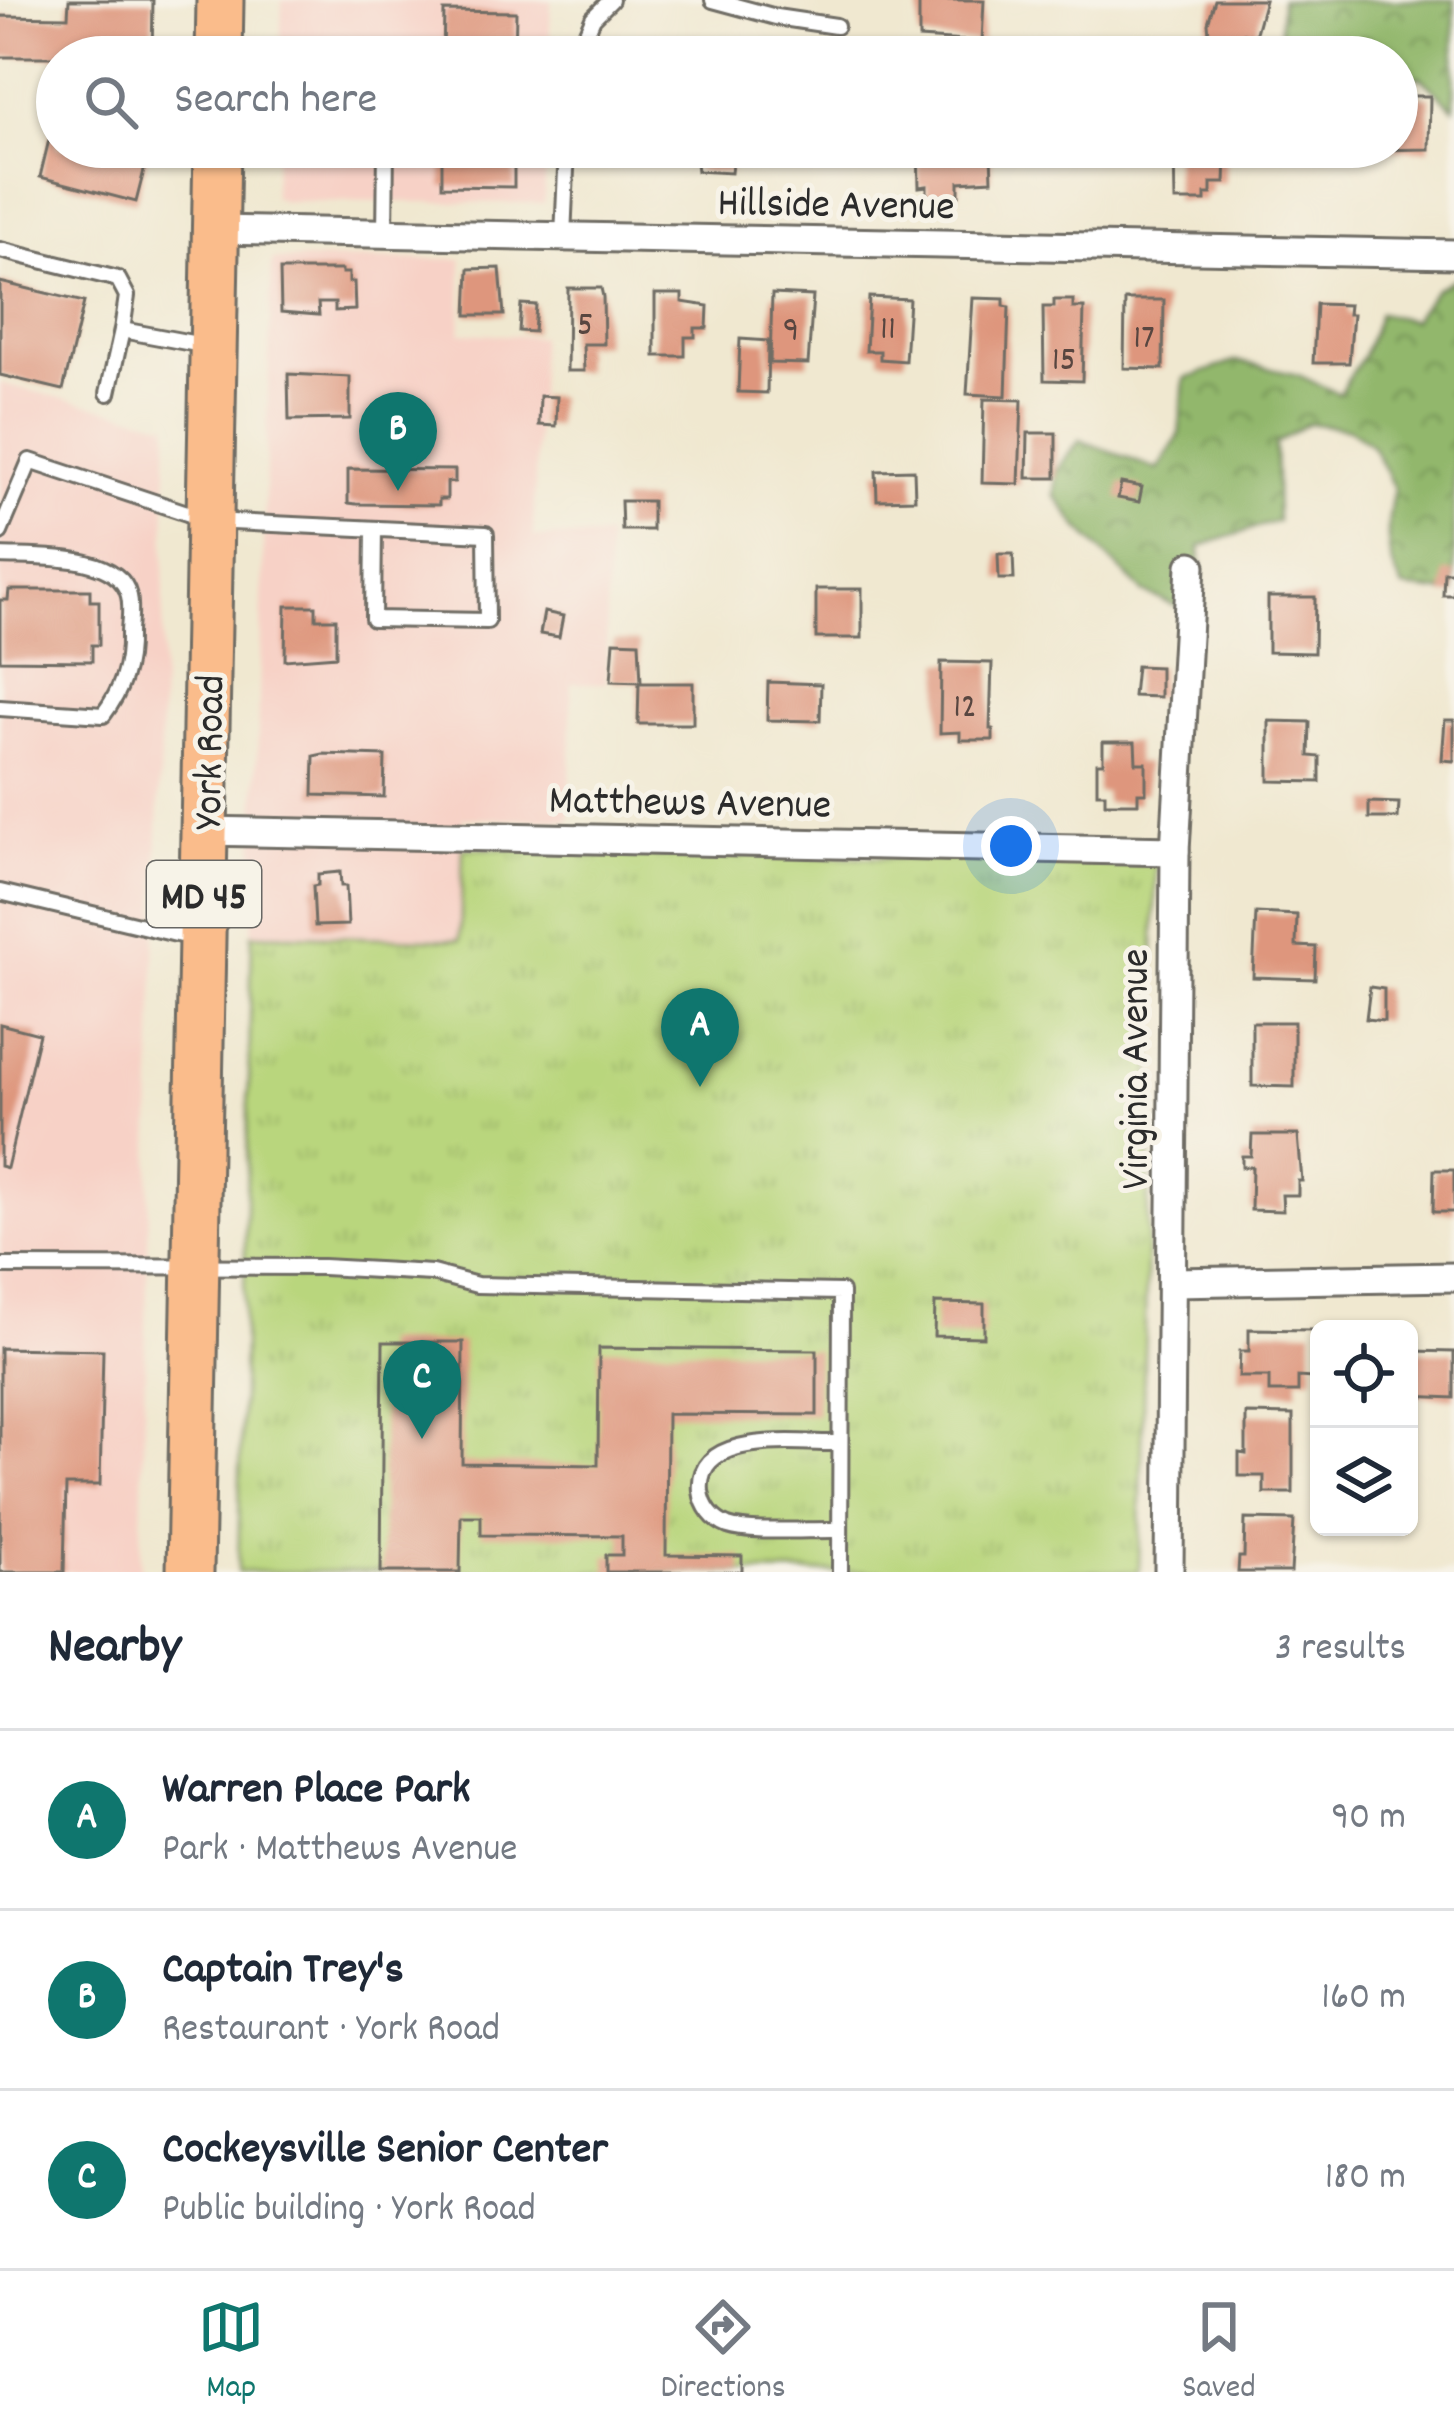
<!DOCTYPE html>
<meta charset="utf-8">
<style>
:root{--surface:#fff;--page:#f6f6f7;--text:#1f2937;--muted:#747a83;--line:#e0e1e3;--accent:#0f766e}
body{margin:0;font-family:Dekko,sans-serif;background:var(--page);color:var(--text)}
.controls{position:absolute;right:36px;bottom:36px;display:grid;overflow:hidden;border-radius:18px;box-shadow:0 3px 9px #0004}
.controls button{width:108px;height:108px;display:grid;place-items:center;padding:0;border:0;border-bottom:3px solid var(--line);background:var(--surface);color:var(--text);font:60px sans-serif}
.you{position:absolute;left:1011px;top:846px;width:42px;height:42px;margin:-30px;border:9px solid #fff;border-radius:50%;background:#1a73e8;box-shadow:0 0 0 18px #1a73e833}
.badge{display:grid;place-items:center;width:78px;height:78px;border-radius:50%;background:var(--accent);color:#fff;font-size:39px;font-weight:700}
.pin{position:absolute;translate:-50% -99px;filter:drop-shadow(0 3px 6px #0008)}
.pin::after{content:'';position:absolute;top:63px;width:42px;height:36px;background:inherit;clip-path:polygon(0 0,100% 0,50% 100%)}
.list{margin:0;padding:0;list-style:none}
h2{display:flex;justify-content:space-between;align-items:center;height:156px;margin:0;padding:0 48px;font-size:51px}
h2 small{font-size:39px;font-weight:400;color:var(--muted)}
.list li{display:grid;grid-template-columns:78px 1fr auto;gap:36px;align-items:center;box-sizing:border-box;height:180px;padding:0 48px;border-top:3px solid var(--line)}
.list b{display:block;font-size:45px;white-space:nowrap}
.list p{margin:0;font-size:39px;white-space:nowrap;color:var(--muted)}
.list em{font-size:39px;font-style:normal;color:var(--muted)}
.icon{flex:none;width:66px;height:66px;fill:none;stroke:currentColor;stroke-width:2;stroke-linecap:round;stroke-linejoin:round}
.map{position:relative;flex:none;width:1454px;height:1572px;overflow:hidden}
.search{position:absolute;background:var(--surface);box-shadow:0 3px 9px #0004;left:36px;right:36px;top:36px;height:132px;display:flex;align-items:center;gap:30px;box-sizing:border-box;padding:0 42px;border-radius:66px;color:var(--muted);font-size:45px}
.sheet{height:696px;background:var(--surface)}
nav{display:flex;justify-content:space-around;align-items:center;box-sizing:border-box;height:168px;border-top:3px solid var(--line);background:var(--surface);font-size:33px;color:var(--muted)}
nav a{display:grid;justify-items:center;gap:6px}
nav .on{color:var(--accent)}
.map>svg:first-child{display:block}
.built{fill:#f7d1c6}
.forest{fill:url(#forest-crowns);stroke:#5e714c;stroke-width:3}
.park{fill:url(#park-tufts);stroke:#728054;stroke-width:3}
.building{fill:#de967d}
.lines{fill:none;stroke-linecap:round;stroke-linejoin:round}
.lane-casing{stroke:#706d65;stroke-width:20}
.street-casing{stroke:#706d65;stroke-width:33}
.primary-casing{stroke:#706d65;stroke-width:51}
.lane{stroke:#fff;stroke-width:14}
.street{stroke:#fff;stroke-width:27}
.primary{stroke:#fabc8b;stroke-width:45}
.labels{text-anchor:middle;stroke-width:10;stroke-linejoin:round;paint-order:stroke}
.number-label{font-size:36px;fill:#584640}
.shield{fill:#f7f3e8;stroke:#686764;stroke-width:3}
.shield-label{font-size:39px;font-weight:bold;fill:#2b2b2b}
.street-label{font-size:42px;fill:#2b2b2b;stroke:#f7f3e8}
</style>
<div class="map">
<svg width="1454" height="1572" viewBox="0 0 1454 1572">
<defs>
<pattern id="forest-crowns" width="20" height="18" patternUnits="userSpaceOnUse" patternTransform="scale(3)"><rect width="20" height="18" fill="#92b76c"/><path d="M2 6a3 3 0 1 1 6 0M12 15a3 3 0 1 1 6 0" fill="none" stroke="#779559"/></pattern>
<pattern id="park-tufts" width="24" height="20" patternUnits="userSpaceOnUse" patternTransform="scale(3)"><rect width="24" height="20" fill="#b9d67d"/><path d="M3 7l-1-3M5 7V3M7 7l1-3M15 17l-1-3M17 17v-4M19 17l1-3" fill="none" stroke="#9fb86c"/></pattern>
</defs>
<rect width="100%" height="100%" fill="#f7f3e8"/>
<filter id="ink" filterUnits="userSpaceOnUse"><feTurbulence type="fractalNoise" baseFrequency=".00833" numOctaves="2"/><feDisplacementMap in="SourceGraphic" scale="24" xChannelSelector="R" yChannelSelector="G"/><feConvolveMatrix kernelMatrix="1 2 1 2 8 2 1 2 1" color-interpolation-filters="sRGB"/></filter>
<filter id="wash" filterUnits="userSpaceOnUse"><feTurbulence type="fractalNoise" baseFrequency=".004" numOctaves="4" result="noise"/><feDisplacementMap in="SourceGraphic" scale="48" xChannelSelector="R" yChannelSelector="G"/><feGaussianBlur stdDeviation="2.7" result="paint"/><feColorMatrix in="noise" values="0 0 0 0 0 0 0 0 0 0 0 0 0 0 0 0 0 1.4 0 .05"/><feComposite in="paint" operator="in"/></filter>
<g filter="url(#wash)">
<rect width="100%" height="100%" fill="#f0e8d0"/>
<g class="built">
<polygon points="282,0 551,0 549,57 280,57"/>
<polygon points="276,147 546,147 544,203 283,201 273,196"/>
<polygon points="462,259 461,333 540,337 533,537 607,537 606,683 571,683 570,820 463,818 461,940 252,934 272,260"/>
<polygon points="0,383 168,424 140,1572 0,1572"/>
</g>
<g class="forest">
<polygon points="1281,0 1454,0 1454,108 1421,77 1397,77 1397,57 1284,57 1279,50"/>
<path d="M1454 279V593L1403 588C1383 554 1386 526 1394 488L1372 446 1350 429 1308 423 1275 444 1277 521 1200 546 1202 584 1180 608 1143 592 1078 527 1055 495 1057 470 1080 440 1158 470 1179 436 1184 379 1236 361 1298 375 1339 394 1364 354 1379 313 1412 320 1435 290Z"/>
</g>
<polygon class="park" points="463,848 1156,864 1139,1572 238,1572 252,934 460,940"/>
<g id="blocks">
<g class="building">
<polygon points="69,0 153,0 152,57 0,57 0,16 68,17"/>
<polygon points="919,0 984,0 982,42 919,38"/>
<polygon points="1215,0 1265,0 1255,36 1244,33 1241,42 1235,45 1210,44 1208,23"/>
<polygon points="444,11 516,12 515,57 443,57"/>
<polygon points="1397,96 1430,96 1429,149 1320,151 1320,147 1397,147"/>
<polygon points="55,115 57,147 150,147 136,202 40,177"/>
<polygon points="442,147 514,147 514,187 442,186"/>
<polygon points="606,147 648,147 647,161 606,157"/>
<polygon points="694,147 761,147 761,160 732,163 731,173 697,171"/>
<polygon points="918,147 981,147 981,155 991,155 992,180 959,182 959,195 927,196 927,186 919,187"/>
<rect x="1228" y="147" width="39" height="6"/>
<polygon points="1174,153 1226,154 1225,183 1211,183 1211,194 1205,194 1205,201 1175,201"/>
<polygon points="500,268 504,315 467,315 469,269"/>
<polygon points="280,270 342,270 342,273 349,273 349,282 354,282 355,310 335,311 335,303 318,303 319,315 281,312"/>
<polygon points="0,282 84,302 63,390 0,375"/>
<polygon points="568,288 601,288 603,297 604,344 583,344 584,371 567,371"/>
<polygon points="655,294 682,294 682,302 708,306 707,328 695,328 695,337 685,337 685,356 655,356"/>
<polygon points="772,294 813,296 808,364 770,363"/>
<polygon points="869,297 909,299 905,361 880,359 880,351 866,351"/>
<polygon points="973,298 1004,299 1004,306 1009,307 1006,396 967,394"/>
<polygon points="1054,300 1073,300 1073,308 1084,308 1082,381 1044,380 1043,307 1054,307"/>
<polygon points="1125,300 1164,300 1163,369 1124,368"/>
<polygon points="521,304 536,305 534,332 519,331"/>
<polygon points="1316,304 1349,305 1348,314 1353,314 1349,363 1313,363"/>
<polygon points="740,339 768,341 767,393 738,392"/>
<polygon points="288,374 350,377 350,419 289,420"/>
<polygon points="540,396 557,397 556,426 539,425"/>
<polygon points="984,399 1022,400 1019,484 982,483"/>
<polygon points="1028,433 1056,433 1056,478 1027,478"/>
<polygon points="348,469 455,470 455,482 447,482 447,499 439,499 439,505 356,504 348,503"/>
<polygon points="914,470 915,499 877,500 876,471"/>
<polygon points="1121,483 1142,487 1139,502 1118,498"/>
<polygon points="621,501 652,501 652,530 622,530"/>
<polygon points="998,554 1013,554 1014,579 999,579"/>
<polygon points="1444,572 1454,572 1454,595 1443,595"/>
<rect x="816" y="589" width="46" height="49"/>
<polygon points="9,590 90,590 90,601 99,601 99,645 92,645 92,661 0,660 0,600 8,600"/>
<polygon points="1268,597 1315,597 1314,653 1268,652"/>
<polygon points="286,606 316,606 316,619 336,619 336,656 285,660"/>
<polygon points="544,612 563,616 559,637 540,634"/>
<polygon points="614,641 639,642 641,682 611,681"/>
<polygon points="941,662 992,663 990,729 993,729 993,740 960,740 960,732 940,733"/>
<polygon points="1136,666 1160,667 1160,697 1133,696"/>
<polygon points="768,682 821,684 820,721 767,720"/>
<polygon points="639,683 693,683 693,724 638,724"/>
<polygon points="1445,720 1454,720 1454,761 1442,760"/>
<polygon points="1269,721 1310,722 1309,756 1320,757 1320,782 1269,781"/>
<polygon points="1103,742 1135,742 1136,763 1146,763 1146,793 1138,793 1138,803 1105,803 1105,793 1097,793 1097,763 1103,763"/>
<polygon points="323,754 385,756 384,797 313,795 314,756"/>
<polygon points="1369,802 1399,803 1398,818 1369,818"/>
<polygon points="340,872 341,886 346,886 348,925 315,926 313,886 318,885 318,874"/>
<polygon points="1256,913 1297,915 1296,946 1316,947 1315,979 1253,977"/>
<polygon points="1370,987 1384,989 1384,1021 1366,1019"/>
<polygon points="1252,1022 1294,1022 1294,1087 1252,1086"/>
<polygon points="0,1024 39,1034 7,1168 0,1166"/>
<polygon points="1252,1135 1298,1135 1302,1181 1298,1181 1298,1195 1282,1195 1283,1211 1251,1210 1252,1167 1242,1167 1242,1156 1251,1156"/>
<polygon points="1434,1170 1454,1170 1454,1212 1433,1212"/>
<polygon points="935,1303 984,1304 984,1337 934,1336"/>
<polygon points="1249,1329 1312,1330 1312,1378 1298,1377 1298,1392 1269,1392 1269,1377 1239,1377 1240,1351 1249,1351"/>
<polygon points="383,1342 463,1342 462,1463 598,1465 599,1348 817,1350 817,1415 667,1414 666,1555 742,1556 742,1572 606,1572 606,1555 622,1555 622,1536 481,1535 481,1516 461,1516 460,1572 381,1572"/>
<polygon points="0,1348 103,1350 100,1485 66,1485 64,1572 0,1572"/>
<polygon points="1412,1351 1454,1352 1454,1398 1410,1396"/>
<polygon points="1246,1414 1293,1415 1293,1493 1264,1493 1264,1476 1239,1476 1239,1453 1246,1454"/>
<polygon points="1245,1519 1294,1520 1291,1572 1238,1572 1239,1557 1244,1557"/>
</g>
</g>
</g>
<g filter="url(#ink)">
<use href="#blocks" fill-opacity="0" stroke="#706d65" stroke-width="3"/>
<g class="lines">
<defs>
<g id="lane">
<polyline points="713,0 776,17 836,26"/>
<polyline points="224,49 387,51 387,57"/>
<polyline points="576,57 593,18 611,0"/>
<polyline points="385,234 386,147"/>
<polyline points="563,237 567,147"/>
<polyline points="0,250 118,279 127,296 122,330 208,346"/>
<polyline points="108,393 122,330"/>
<polyline points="0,532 30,461 211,521 486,534 487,621 373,619 374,529"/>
<path d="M0 556C35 558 119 552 129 596 132 608 129 623 129 634 130 666 122 690 103 715L0 708"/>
<polyline points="0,892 193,938"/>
<polyline points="0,1266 323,1267 432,1273 477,1285 841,1292 840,1572"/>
<path d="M840 1530C813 1529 751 1534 728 1526 713 1520 703 1507 701 1491 695 1429 800 1444 840 1443"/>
</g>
<g id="street">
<polyline points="216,230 1454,254"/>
<polyline points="204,831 1175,851"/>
<polyline points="1173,1282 1454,1277"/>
<polyline points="1169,1572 1175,851 1191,566"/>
</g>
<g id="primary">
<polyline points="219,57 220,0"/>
<polyline points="190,1572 217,147"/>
</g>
</defs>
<use href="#lane" class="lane-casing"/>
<use href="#street" class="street-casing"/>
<use href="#primary" class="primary-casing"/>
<use href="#lane" class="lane"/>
<use href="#street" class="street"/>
<use href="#primary" class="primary"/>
</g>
</g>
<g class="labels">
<g class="number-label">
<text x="585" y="334">5</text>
<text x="888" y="338">11</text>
<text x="791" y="339">9</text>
<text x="1144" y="347">17</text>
<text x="1064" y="369">15</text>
<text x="965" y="716">12</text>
</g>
<rect class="shield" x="147" y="861" width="114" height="66" rx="9"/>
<g class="shield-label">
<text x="204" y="908">MD 45</text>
</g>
<g class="street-label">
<text transform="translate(836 201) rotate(1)" y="15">Hillside Avenue</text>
<text transform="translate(206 752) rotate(-89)" y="15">York Road</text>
<text transform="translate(690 799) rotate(1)" y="15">Matthews Avenue</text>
<text transform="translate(1132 1069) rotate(-90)" y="15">Virginia Avenue</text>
</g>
</g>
</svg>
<div class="controls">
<button><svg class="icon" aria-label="locate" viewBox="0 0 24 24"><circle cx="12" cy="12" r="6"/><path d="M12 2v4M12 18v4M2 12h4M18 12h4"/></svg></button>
<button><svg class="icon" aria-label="layers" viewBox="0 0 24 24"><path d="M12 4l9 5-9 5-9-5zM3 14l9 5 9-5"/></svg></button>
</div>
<div class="you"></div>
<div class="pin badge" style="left:700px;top:1087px">A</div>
<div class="pin badge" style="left:398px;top:491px">B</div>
<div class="pin badge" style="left:422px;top:1439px">C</div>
<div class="search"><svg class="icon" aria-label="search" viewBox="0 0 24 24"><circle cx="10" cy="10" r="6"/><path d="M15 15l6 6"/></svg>Search here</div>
</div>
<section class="sheet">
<h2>Nearby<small>3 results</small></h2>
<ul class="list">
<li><span class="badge">A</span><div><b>Warren Place Park</b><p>Park · Matthews Avenue</p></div><em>90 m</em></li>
<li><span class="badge">B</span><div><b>Captain Trey's</b><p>Restaurant · York Road</p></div><em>160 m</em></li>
<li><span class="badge">C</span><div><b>Cockeysville Senior Center</b><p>Public building · York Road</p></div><em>180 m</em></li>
</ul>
</section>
<nav>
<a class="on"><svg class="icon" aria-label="map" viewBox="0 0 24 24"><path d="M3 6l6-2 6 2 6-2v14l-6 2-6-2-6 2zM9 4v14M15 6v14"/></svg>Map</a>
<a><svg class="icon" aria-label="directions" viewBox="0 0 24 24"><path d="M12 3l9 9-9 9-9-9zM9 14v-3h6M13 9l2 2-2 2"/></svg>Directions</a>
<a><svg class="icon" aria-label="saved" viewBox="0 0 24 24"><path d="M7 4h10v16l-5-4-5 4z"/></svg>Saved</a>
</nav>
